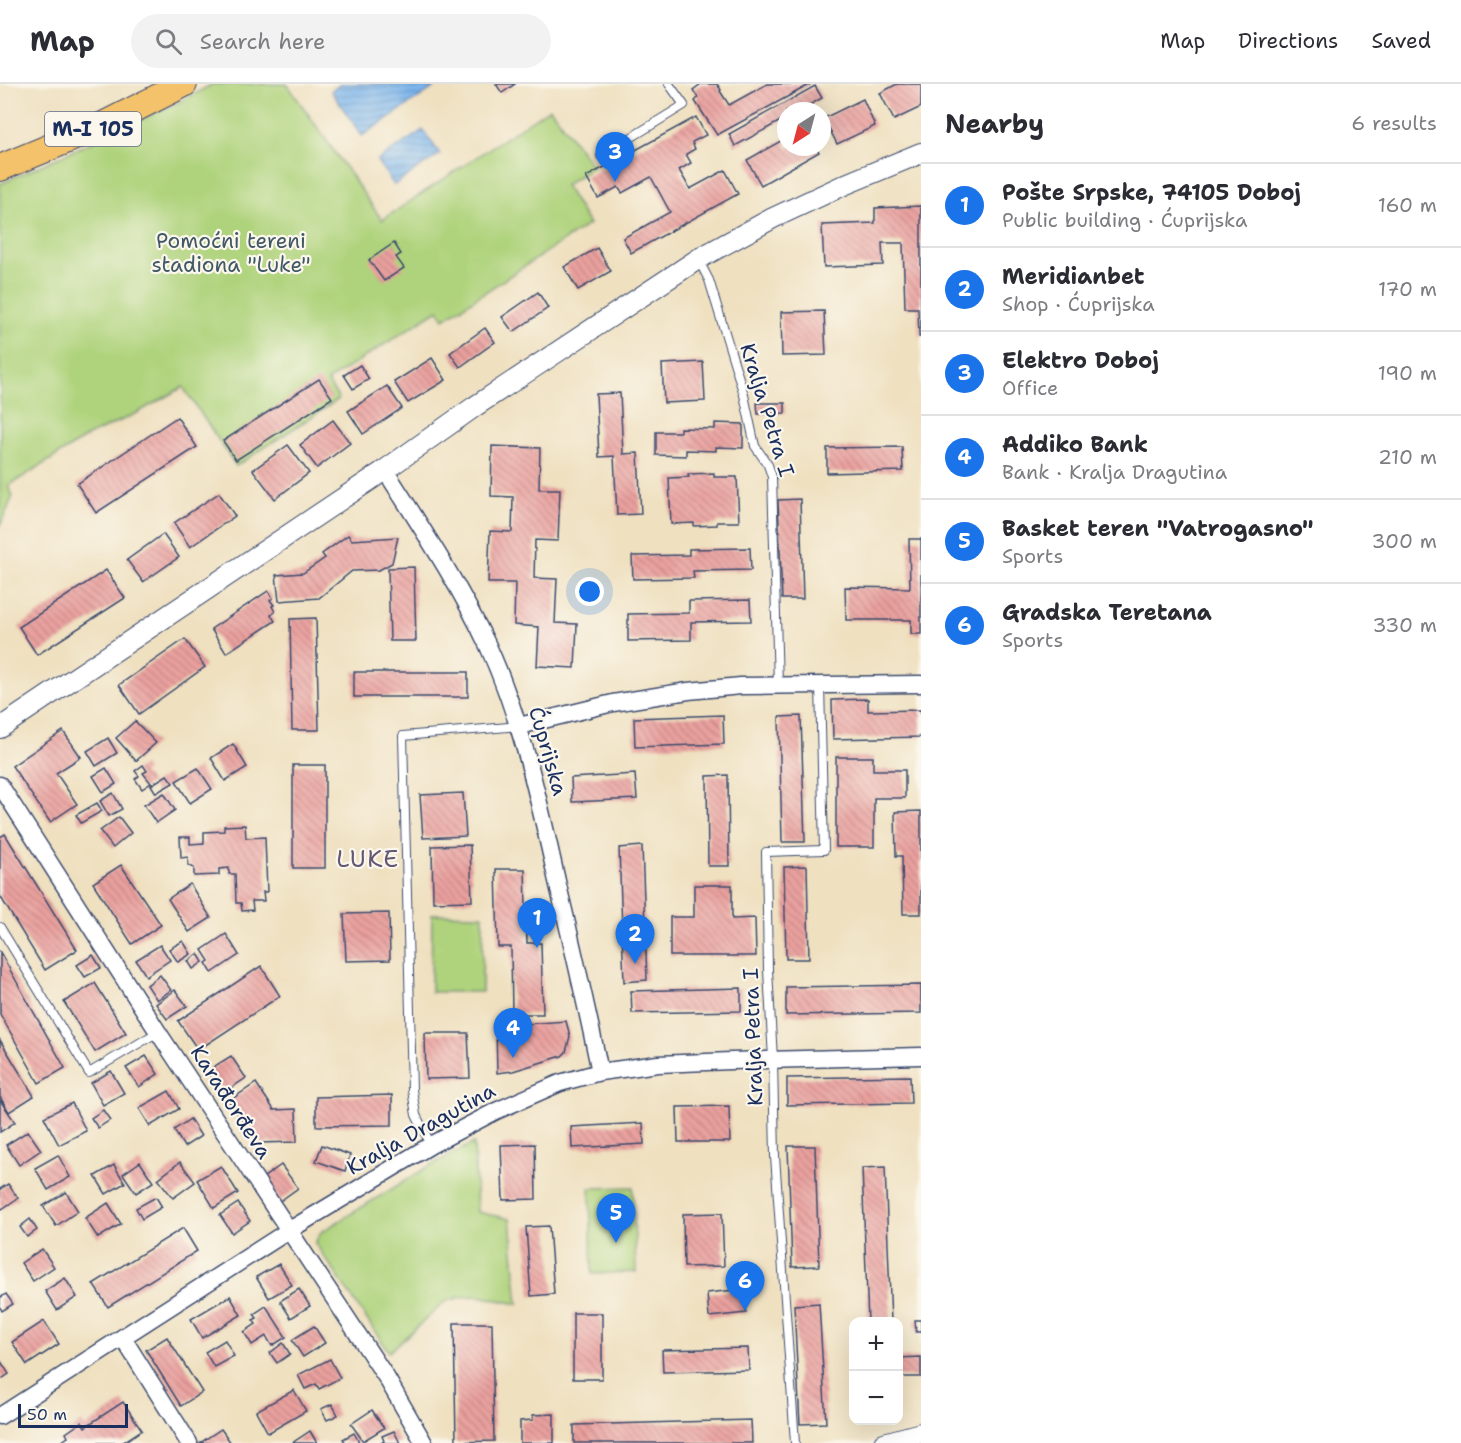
<!DOCTYPE html>
<meta charset="utf-8">
<style>
:root{--surface:#fff;--page:#f2f2f3;--text:#2b2b33;--muted:#7c7c81;--line:#e1e1e2;--accent:#1a73e8}
body{margin:0;font-family:"Shantell Sans",sans-serif;background:var(--page);color:var(--text)}
.controls{position:absolute;right:18px;bottom:18px;display:grid;overflow:hidden;border-radius:12px;box-shadow:0 6px 24px #0002}
.controls button{width:54px;height:54px;display:grid;place-items:center;padding:0;border:0;border-bottom:2px solid var(--line);background:var(--surface);color:var(--text);font:30px sans-serif}
.compass{position:absolute;left:777px;top:18px;width:54px;height:54px;border-radius:50%;background:var(--surface);box-shadow:0 6px 24px #0002;rotate:216deg}
.scale{position:absolute;left:18px;bottom:15px;width:110px;box-sizing:border-box;padding-left:6px;border:3px solid #1b2f5e;border-top:0;font-size:16px;line-height:21px;white-space:nowrap;color:#1b2f5e;-webkit-text-stroke:4px #fbf7ec;paint-order:stroke}
.you{position:absolute;left:590px;top:508px;width:21px;height:21px;margin:-15px;border:4px solid #fff;border-radius:50%;background:#1a73e8;box-shadow:0 0 0 9px #1a73e833}
.badge{display:grid;place-items:center;width:39px;height:39px;border-radius:50%;background:var(--accent);color:#fff;font-size:20px;font-weight:700}
.pin{position:absolute;translate:-50% -50px;filter:drop-shadow(0 2px 3px #0008)}
.pin::after{content:'';position:absolute;top:32px;width:21px;height:18px;background:inherit;clip-path:polygon(0 0,100% 0,50% 100%)}
.list{margin:0;padding:0;list-style:none}
h2{display:flex;justify-content:space-between;align-items:center;height:78px;margin:0;padding:0 24px;font-size:26px}
h2 small{font-size:20px;font-weight:400;color:var(--muted)}
.list li{display:grid;grid-template-columns:39px 1fr auto;gap:18px;align-items:center;box-sizing:border-box;height:84px;padding:0 24px;border-top:2px solid var(--line)}
.list b{display:block;font-size:22px;white-space:nowrap}
.list p{margin:0;font-size:20px;white-space:nowrap;color:var(--muted)}
.list em{font-size:20px;font-style:normal;color:var(--muted)}
.icon{flex:none;width:33px;height:33px;fill:none;stroke:currentColor;stroke-width:2;stroke-linecap:round;stroke-linejoin:round}
.map{position:relative;flex:none;width:921px;height:1359px;overflow:hidden}
header{display:flex;align-items:center;gap:36px;box-sizing:border-box;height:84px;padding:0 30px;background:var(--surface);border-bottom:2px solid var(--line)}
header strong{font-size:28px}
nav{display:flex;gap:33px;margin-inline-start:auto;font-size:21px}
.search{width:420px;height:54px;background:var(--page);display:flex;align-items:center;gap:15px;box-sizing:border-box;padding:0 21px;border-radius:33px;color:var(--muted);font-size:22px}
main{display:flex}
aside{flex:1;background:var(--surface)}
.map>svg:first-child{display:block}
.green{fill:#afd37c;stroke:#65816d;stroke-width:1.5}
.water{fill:url(#water-rules);stroke:#4b72a5;stroke-width:1.5}
.building{fill:url(#building-back-hatch)}
.lines{fill:none;stroke-linecap:round;stroke-linejoin:round}
.service-casing{stroke:#3b4a6d;stroke-width:10}
.minor-casing{stroke:#3b4a6d;stroke-width:19}
.tertiary-casing{stroke:#3b4a6d;stroke-width:22}
.primary-casing{stroke:#3b4a6d;stroke-width:28}
.service{stroke:#fff;stroke-width:8}
.minor{stroke:#fff;stroke-width:16}
.tertiary{stroke:#fff;stroke-width:20}
.primary{stroke:#f4c26a;stroke-width:26}
.labels{text-anchor:middle;stroke-width:4.5;stroke-linejoin:round;paint-order:stroke}
.shield{fill:#fbf7ec;stroke:#5e6b89;stroke-width:1.5}
.shield-label{font-size:20px;font-weight:bold;fill:#1b2f5e}
.park-label{font-size:21px;fill:#405866;stroke:#fbf7ec}
.street-label{font-size:21px;fill:#1b2f5e;stroke:#fbf7ec}
.quarter-label{font-size:24px;letter-spacing:1.5px;fill:#645775;stroke:#fbf7ec}
</style>
<header>
<strong>Map</strong>
<div class="search"><svg class="icon" aria-label="search" viewBox="0 0 24 24"><circle cx="10" cy="10" r="6"/><path d="M15 15l6 6"/></svg>Search here</div>
<nav><a>Map</a><a>Directions</a><a>Saved</a></nav>
</header>
<main>
<div class="map">
<svg width="921" height="1359" viewBox="0 0 921 1359">
<defs>
<pattern id="water-rules" width="6" height="5" patternUnits="userSpaceOnUse" patternTransform="scale(1.5)"><rect width="6" height="5" fill="#7bb5ec"/><path d="M0 2.5h6" fill="none" stroke="#6494c2"/></pattern>
<pattern id="building-back-hatch" width="6" height="6" patternUnits="userSpaceOnUse" patternTransform="scale(1.5)"><rect width="6" height="6" fill="#eba19f"/><path d="M-1 5l2 2M0 0l6 6M5-1l2 2" fill="none" stroke="#be8485"/></pattern>
</defs>
<rect width="100%" height="100%" fill="#fbf7ec"/>
<filter id="ink" filterUnits="userSpaceOnUse"><feTurbulence type="fractalNoise" baseFrequency=".0167" numOctaves="2"/><feDisplacementMap in="SourceGraphic" scale="12" xChannelSelector="R" yChannelSelector="G"/><feConvolveMatrix kernelMatrix="1 2 1 2 8 2 1 2 1" color-interpolation-filters="sRGB"/></filter>
<filter id="wash" filterUnits="userSpaceOnUse"><feTurbulence type="fractalNoise" baseFrequency=".008" numOctaves="4" result="noise"/><feDisplacementMap in="SourceGraphic" scale="24" xChannelSelector="R" yChannelSelector="G"/><feGaussianBlur stdDeviation="1.35" result="paint"/><feColorMatrix in="noise" values="0 0 0 0 0 0 0 0 0 0 0 0 0 0 0 0 0 1.4 0 .05"/><feComposite in="paint" operator="in"/></filter>
<g filter="url(#wash)">
<rect width="100%" height="100%" fill="#efe0c0"/>
<g class="green">
<polygon points="213,0 287,0 382,136 550,24 593,83 565,101 589,140 444,235 438,226 327,297 339,315 236,382 183,303 137,329 88,352 8,402 13,412 0,442 0,100 173,21"/>
<polygon points="432,830 483,831 482,908 431,908"/>
<polygon points="474,1059 477,1128 510,1135 518,1220 478,1212 461,1213 445,1218 389,1268 315,1159 321,1148 431,1081"/>
<polygon points="633,1103 636,1188 592,1190 590,1104"/>
</g>
<g class="water">
<polygon points="341,0 439,0 362,52 331,7"/>
<polygon points="423,46 440,70 394,101 377,77"/>
</g>
<g id="blocks">
<g class="building">
<polygon points="496,0 515,0 502,9"/>
<polygon points="701,0 717,0 721,6 720,7 729,21 767,0 811,0 717,51 695,17 698,14 693,6"/>
<polygon points="897,0 921,0 921,23 894,36 880,9"/>
<polygon points="815,2 822,14 799,27 786,27 786,34 735,62 729,50"/>
<polygon points="863,15 875,42 837,60 824,34"/>
<polygon points="696,33 706,51 692,58 695,65 686,70 691,79 679,86 690,105 725,86 738,110 631,169 623,154 670,128 651,93 622,109 618,103 598,114 586,93"/>
<polygon points="786,54 786,63 816,63 819,68 761,101 747,76"/>
<polygon points="921,122 921,253 919,253 918,224 905,224 903,159 882,159 883,181 824,183 822,141 875,139 875,124"/>
<polygon points="394,159 401,170 396,173 404,184 384,197 369,176"/>
<polygon points="597,164 611,187 578,206 564,183"/>
<polygon points="538,208 548,224 513,248 502,233"/>
<polygon points="824,227 826,271 782,272 781,228"/>
<polygon points="485,244 495,258 460,283 450,269"/>
<polygon points="432,274 446,296 408,319 394,298"/>
<polygon points="703,278 705,317 664,319 662,280"/>
<polygon points="360,281 369,295 353,305 344,291"/>
<polygon points="319,295 332,314 236,376 223,357"/>
<polygon points="387,302 402,324 363,350 348,327"/>
<polygon points="620,309 623,370 638,369 641,430 617,431 614,372 599,373 596,310"/>
<polygon points="757,319 785,319 785,329 758,330"/>
<polygon points="177,333 197,363 96,429 77,400"/>
<polygon points="333,336 350,359 317,384 300,361"/>
<polygon points="715,339 743,340 743,364 716,363 716,367 686,366 686,372 656,371 656,348 680,348 680,344 715,345"/>
<polygon points="288,361 309,389 275,415 253,386"/>
<polygon points="492,362 540,364 539,405 560,405 558,457 535,456 534,494 557,495 555,539 577,540 575,584 537,582 539,543 514,541 515,499 488,499 490,447 512,448 513,413 491,412"/>
<polygon points="902,363 903,387 827,389 827,364"/>
<polygon points="714,389 714,393 737,393 739,438 717,438 717,441 694,442 694,439 671,440 669,394 689,393 688,390"/>
<polygon points="219,409 235,432 190,463 174,439"/>
<polygon points="800,415 803,515 782,515 778,416"/>
<polygon points="163,450 179,473 143,498 127,476"/>
<polygon points="348,451 352,456 398,453 392,479 379,486 352,487 319,514 279,517 276,491 303,489 325,474 322,470"/>
<polygon points="909,455 921,455 921,550 911,550 911,536 846,536 845,503 910,504"/>
<polygon points="750,464 751,486 693,487 694,494 633,495 632,472 689,471 689,465"/>
<polygon points="414,483 416,557 390,557 388,484"/>
<polygon points="106,486 125,514 37,571 19,543"/>
<polygon points="268,507 273,514 270,516 274,521 272,522 275,528 271,531 275,537 226,569 211,545"/>
<polygon points="750,516 751,537 691,538 691,556 628,557 628,530 689,529 689,517"/>
<polygon points="316,534 319,646 292,646 290,535"/>
<polygon points="185,555 205,583 139,630 119,601"/>
<rect x="354" y="588" width="114" height="25"/>
<polygon points="868,615 868,627 921,626 921,653 833,655 832,616"/>
<polygon points="723,631 724,660 635,663 634,634"/>
<polygon points="801,632 805,758 782,758 779,633"/>
<polygon points="135,637 156,659 136,677 116,654"/>
<polygon points="63,647 81,673 56,689 77,720 50,738 12,682"/>
<polygon points="108,654 117,669 96,682 87,667"/>
<polygon points="233,660 247,683 225,697 211,674"/>
<polygon points="836,673 873,673 873,686 905,686 905,714 874,714 874,763 836,763"/>
<polygon points="143,681 147,687 143,689 151,699 142,705 135,695 139,692 135,687"/>
<rect x="293" y="681" width="32" height="103"/>
<polygon points="106,684 116,700 103,708 93,692"/>
<polygon points="198,684 212,705 190,719 176,697"/>
<polygon points="635,690 637,715 572,718 571,694"/>
<polygon points="167,691 173,699 156,709 151,701"/>
<polygon points="728,691 729,782 708,782 707,692"/>
<polygon points="113,709 122,725 109,732 100,717"/>
<polygon points="164,709 175,726 156,739 144,721"/>
<polygon points="463,709 466,752 423,754 420,711"/>
<polygon points="97,719 102,727 81,739 76,731"/>
<polygon points="921,727 921,830 903,830 902,772 896,772 895,728"/>
<polygon points="119,733 131,749 113,764 100,747"/>
<polygon points="245,741 246,754 265,753 267,808 263,808 264,817 252,817 253,826 242,827 241,819 236,819 235,790 229,790 229,784 219,785 219,791 194,792 194,784 188,781 188,773 181,774 180,753 190,753 190,760 204,759 204,748 224,747 224,742"/>
<polygon points="5,750 77,866 45,886 0,812 0,753"/>
<polygon points="470,761 472,817 433,818 432,762"/>
<polygon points="642,762 647,896 624,898 619,764"/>
<polygon points="121,781 161,841 132,860 93,799"/>
<polygon points="807,782 809,875 786,875 784,783"/>
<polygon points="496,785 525,785 527,859 541,859 543,930 512,930 511,863 498,863"/>
<polygon points="190,800 211,834 189,848 168,815"/>
<polygon points="694,801 732,801 732,835 755,834 756,872 670,872 670,833 694,833"/>
<polygon points="389,829 390,876 346,877 344,830"/>
<polygon points="226,850 239,871 212,889 206,879 209,877 202,866"/>
<polygon points="183,857 191,870 178,878 169,865"/>
<polygon points="160,861 170,876 146,892 136,876"/>
<polygon points="0,868 65,984 39,999 0,930"/>
<polygon points="198,870 203,878 193,885 188,877"/>
<polygon points="93,871 101,884 85,893 77,881"/>
<polygon points="261,882 280,912 198,966 178,937"/>
<polygon points="160,891 171,906 157,916 147,901"/>
<polygon points="95,899 126,949 95,968 64,918"/>
<polygon points="921,901 921,929 786,931 786,903"/>
<polygon points="741,904 741,927 632,929 631,907"/>
<polygon points="175,906 187,922 167,935 156,920"/>
<polygon points="566,937 570,952 566,968 562,972 513,987 497,989 496,942"/>
<polygon points="425,949 468,949 470,994 426,995"/>
<polygon points="0,956 34,1012 9,1028 0,1013"/>
<polygon points="146,972 158,990 139,1003 126,984"/>
<polygon points="231,972 246,994 222,1010 207,987"/>
<polygon points="111,987 124,1009 103,1021 91,999"/>
<polygon points="910,992 911,1019 787,1021 787,994"/>
<polygon points="256,999 274,1026 296,1025 297,1058 257,1059 229,1017"/>
<polygon points="169,1007 179,1025 150,1042 139,1024"/>
<polygon points="392,1011 392,1041 316,1042 316,1013"/>
<polygon points="0,1016 15,1038 0,1048"/>
<polygon points="72,1019 86,1047 59,1061 44,1033"/>
<polygon points="729,1022 730,1058 678,1058 677,1023"/>
<polygon points="103,1026 110,1036 98,1044 91,1034"/>
<polygon points="190,1035 201,1052 184,1063 174,1046"/>
<polygon points="643,1039 644,1060 572,1064 571,1043"/>
<polygon points="28,1047 41,1066 19,1081 6,1061"/>
<polygon points="535,1060 536,1115 503,1116 501,1061"/>
<polygon points="322,1061 350,1071 345,1087 316,1077"/>
<polygon points="788,1062 815,1062 819,1182 792,1183"/>
<polygon points="58,1071 70,1093 48,1106 35,1084"/>
<polygon points="140,1078 153,1098 136,1109 123,1090"/>
<polygon points="180,1078 195,1098 173,1114 158,1095"/>
<polygon points="114,1081 125,1099 106,1110 95,1092"/>
<polygon points="281,1081 298,1104 280,1117 263,1094"/>
<polygon points="221,1082 238,1109 214,1124 197,1096"/>
<polygon points="885,1083 891,1238 868,1238 862,1084"/>
<polygon points="8,1100 18,1114 2,1125 0,1122 0,1105"/>
<polygon points="66,1108 78,1127 56,1142 43,1122"/>
<polygon points="156,1113 162,1123 142,1135 136,1124"/>
<polygon points="108,1119 121,1140 98,1154 85,1134"/>
<polygon points="238,1119 250,1137 232,1149 220,1131"/>
<polygon points="722,1129 724,1182 684,1183 683,1130"/>
<polygon points="30,1135 37,1146 27,1153 20,1143"/>
<polygon points="549,1142 554,1210 531,1212 526,1143"/>
<polygon points="183,1144 197,1167 108,1223 93,1200"/>
<polygon points="42,1165 54,1183 33,1197 21,1179"/>
<polygon points="279,1180 292,1201 269,1214 256,1193"/>
<polygon points="65,1194 77,1213 57,1226 45,1207"/>
<polygon points="299,1205 310,1222 291,1234 280,1217"/>
<polygon points="744,1205 746,1229 709,1233 707,1209"/>
<polygon points="6,1210 13,1220 2,1227 0,1223 0,1214"/>
<polygon points="230,1212 241,1231 202,1254 191,1235"/>
<polygon points="819,1219 826,1339 800,1340 794,1221"/>
<polygon points="266,1222 286,1253 272,1262 266,1252 252,1261 244,1248 256,1240 253,1236 257,1234 254,1230"/>
<rect x="573" y="1229" width="29" height="66"/>
<polygon points="915,1236 921,1236 921,1248 916,1248"/>
<polygon points="44,1237 59,1260 27,1281 12,1258"/>
<polygon points="454,1239 492,1239 494,1357 456,1358"/>
<polygon points="314,1242 325,1259 303,1273 292,1256"/>
<polygon points="167,1253 202,1308 181,1322 146,1266"/>
<polygon points="225,1256 234,1272 214,1283 205,1268"/>
<polygon points="283,1259 290,1270 277,1279 270,1269"/>
<polygon points="748,1264 749,1286 663,1288 662,1266"/>
<polygon points="921,1273 921,1293 898,1293 898,1274"/>
<polygon points="330,1275 340,1294 319,1305 316,1300 305,1305 298,1291"/>
<polygon points="0,1276 9,1290 0,1296"/>
<polygon points="294,1306 306,1327 268,1349 256,1327"/>
<polygon points="123,1318 142,1346 122,1359 59,1359 68,1353 66,1349 82,1338 85,1343"/>
<polygon points="332,1320 338,1331 327,1336 321,1325"/>
<polygon points="372,1326 384,1344 363,1357 351,1340"/>
<polygon points="554,1330 554,1359 520,1359 520,1337 533,1336 533,1331"/>
<polygon points="751,1336 752,1359 574,1359 574,1341"/>
<polygon points="221,1345 231,1359 200,1359"/>
<polygon points="310,1347 317,1359 292,1359"/>
<polygon points="394,1347 400,1359 381,1359 384,1357 382,1352"/>
<polygon points="354,1349 359,1358 357,1359 346,1359 343,1355"/>
</g>
</g>
</g>
<g filter="url(#ink)">
<use href="#blocks" fill-opacity="0" stroke="#3b4a6d" stroke-width="1.5"/>
<g class="lines">
<defs>
<g id="service">
<polyline points="601,72 684,21 669,0"/>
<polyline points="698,175 709,196 744,311 755,362 768,381 772,393 778,601"/>
<polyline points="0,843 89,989 158,948"/>
<polyline points="431,1061 416,1031 412,1006 403,652 519,642"/>
<polyline points="795,1359 775,1072 773,975 768,886 766,768 824,766 820,601"/>
</g>
<g id="minor">
<path d="M385 386C421 443 459 500 488 562 522 637 539 717 557 797 572 860 587 924 600 988"/>
<polyline points="519,642 613,619 688,607 741,602 921,600"/>
<polyline points="0,701 158,948 386,1293 424,1359"/>
<polyline points="123,1254 189,1359"/>
<polyline points="0,1332 288,1147 431,1061 496,1027 560,999 600,988 658,980 731,977 921,972"/>
</g>
<g id="tertiary">
<polyline points="0,644 385,386 474,323 698,175 773,134 846,100 921,69"/>
<polyline points="884,1359 921,1349"/>
</g>
<polyline id="primary" points="0,84 101,42 184,0"/>
</defs>
<use href="#service" class="service-casing"/>
<use href="#minor" class="minor-casing"/>
<use href="#tertiary" class="tertiary-casing"/>
<use href="#primary" class="primary-casing"/>
<use href="#service" class="service"/>
<use href="#minor" class="minor"/>
<use href="#tertiary" class="tertiary"/>
<use href="#primary" class="primary"/>
</g>
</g>
<g class="labels">
<rect class="shield" x="45" y="28" width="96" height="34" rx="4.5"/>
<g class="shield-label">
<text x="93" y="52">M-I 105</text>
</g>
<g class="park-label">
<text x="231" y="164">Pomoćni tereni<tspan x="231" dy="24">stadiona "Luke"</tspan></text>
</g>
<g class="street-label">
<text transform="translate(767 326) rotate(73)" y="7">Kralja Petra I</text>
<text transform="translate(548 667) rotate(74)" y="7">Ćuprijska</text>
<text transform="translate(753 953) rotate(-92)" y="7">Kralja Petra I</text>
<text transform="translate(231 1018) rotate(57)" y="7">Karađorđeva</text>
<text transform="translate(421 1045) rotate(-29)" y="7">Kralja Dragutina</text>
</g>
<g class="quarter-label">
<text x="368" y="783">LUKE</text>
</g>
</g>
</svg>
<div class="controls">
<button>+</button>
<button>−</button>
</div>
<svg class="compass" viewBox="-18 -18 36 36"><path d="M0-13l5 13h-10z" fill="#e53935"/><path d="M0 13l5-13h-10z" fill="#7c7c81"/></svg>
<div class="scale">50 m</div>
<div class="you"></div>
<div class="pin badge" style="left:537px;top:864px">1</div>
<div class="pin badge" style="left:635px;top:880px">2</div>
<div class="pin badge" style="left:615px;top:98px">3</div>
<div class="pin badge" style="left:513px;top:974px">4</div>
<div class="pin badge" style="left:616px;top:1159px">5</div>
<div class="pin badge" style="left:745px;top:1227px">6</div>
</div>
<aside>
<h2>Nearby<small>6 results</small></h2>
<ul class="list">
<li><span class="badge">1</span><div><b>Pošte Srpske, 74105 Doboj</b><p>Public building · Ćuprijska</p></div><em>160 m</em></li>
<li><span class="badge">2</span><div><b>Meridianbet</b><p>Shop · Ćuprijska</p></div><em>170 m</em></li>
<li><span class="badge">3</span><div><b>Elektro Doboj</b><p>Office</p></div><em>190 m</em></li>
<li><span class="badge">4</span><div><b>Addiko Bank</b><p>Bank · Kralja Dragutina</p></div><em>210 m</em></li>
<li><span class="badge">5</span><div><b>Basket teren &quot;Vatrogasno&quot;</b><p>Sports</p></div><em>300 m</em></li>
<li><span class="badge">6</span><div><b>Gradska Teretana</b><p>Sports</p></div><em>330 m</em></li>
</ul>
</aside>
</main>
